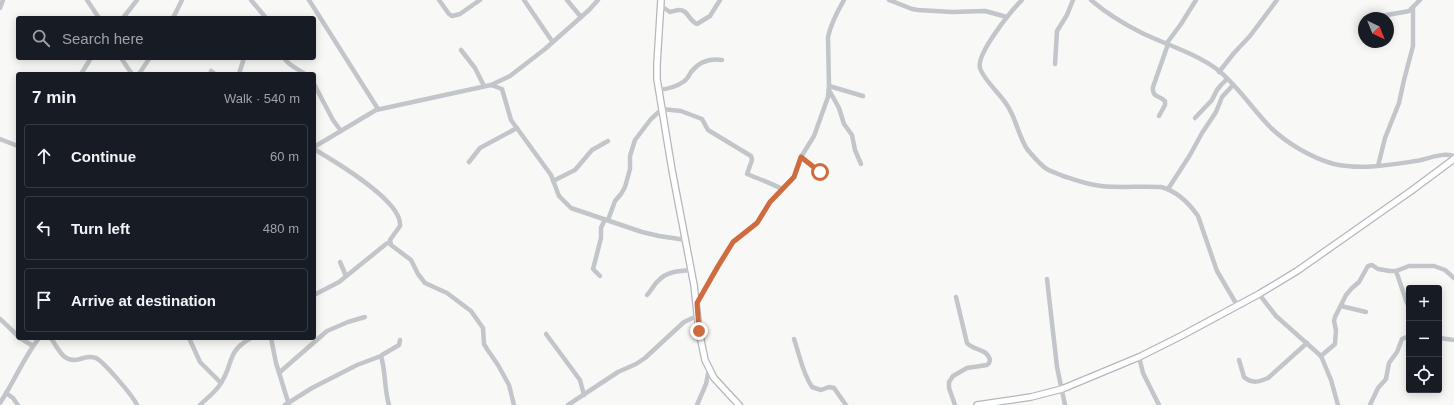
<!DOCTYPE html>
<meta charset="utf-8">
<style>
:root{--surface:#171b24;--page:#242831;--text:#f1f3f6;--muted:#9ea1a6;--line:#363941}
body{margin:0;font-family:Arial,sans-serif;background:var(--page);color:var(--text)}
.controls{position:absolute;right:12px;bottom:12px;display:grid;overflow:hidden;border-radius:4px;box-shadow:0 2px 10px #0003}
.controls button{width:36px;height:36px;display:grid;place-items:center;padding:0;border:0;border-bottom:1px solid var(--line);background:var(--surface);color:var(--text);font:20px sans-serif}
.compass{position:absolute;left:1358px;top:12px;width:36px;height:36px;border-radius:50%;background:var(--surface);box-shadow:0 2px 10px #0003;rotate:137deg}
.stop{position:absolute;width:12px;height:12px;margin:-9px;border:3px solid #d06b3f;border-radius:50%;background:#fff}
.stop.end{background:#d06b3f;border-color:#fff;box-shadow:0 1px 4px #0008}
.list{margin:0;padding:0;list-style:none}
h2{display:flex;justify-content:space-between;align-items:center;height:52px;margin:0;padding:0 16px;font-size:17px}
h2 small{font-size:13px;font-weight:400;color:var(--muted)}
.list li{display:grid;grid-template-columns:26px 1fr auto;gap:12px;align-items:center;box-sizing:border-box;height:64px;margin:0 8px 8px;padding:0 8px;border:1px solid var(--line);border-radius:4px}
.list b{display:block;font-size:15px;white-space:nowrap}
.list em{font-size:13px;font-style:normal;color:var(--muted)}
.icon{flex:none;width:22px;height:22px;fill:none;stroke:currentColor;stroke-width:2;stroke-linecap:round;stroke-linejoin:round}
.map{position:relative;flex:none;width:1454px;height:405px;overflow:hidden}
.search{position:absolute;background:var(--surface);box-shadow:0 2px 10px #0003;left:16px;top:16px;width:300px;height:44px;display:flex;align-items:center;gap:10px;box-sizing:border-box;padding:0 14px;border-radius:4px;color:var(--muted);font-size:15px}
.panel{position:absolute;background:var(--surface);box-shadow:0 2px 10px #0003;left:16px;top:72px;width:300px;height:268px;border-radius:4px}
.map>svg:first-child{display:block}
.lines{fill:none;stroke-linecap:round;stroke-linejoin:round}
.major-casing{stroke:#b4b7bb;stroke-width:8}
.minor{stroke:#c2c5c9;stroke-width:4.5}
.major{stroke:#fff;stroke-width:5.5}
.route{stroke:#d06b3f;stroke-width:5}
</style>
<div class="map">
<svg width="1454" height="405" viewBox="0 0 1454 405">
<rect width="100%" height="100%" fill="#f8f8f6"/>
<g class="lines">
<defs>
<g id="major">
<polyline points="661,0 657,64 657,79 672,170 694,285 699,331 705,360 714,378 739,405"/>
<polyline points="977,405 1031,397 1062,389 1139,357 1181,336 1259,294 1297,271 1411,191 1454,159"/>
</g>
</defs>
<use href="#major" class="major-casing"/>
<g class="minor">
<polyline points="87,0 99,18"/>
<polyline points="251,0 266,18"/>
<polyline points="309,0 378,109"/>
<polyline points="439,0 449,14 452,16 460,14 480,0"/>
<polyline points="524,0 552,41"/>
<polyline points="567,0 581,17"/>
<polyline points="889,0 912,9 918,10 952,12 985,11 1007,17"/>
<path d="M1022 0C1011 11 976 54 980 68 983 79 1001 95 1007 105 1016 118 1018 135 1027 149 1032 155 1038 162 1044 167 1049 171 1056 173 1063 176 1075 180 1088 185 1101 186 1120 188 1141 186 1161 187 1176 191 1189 203 1198 216L1217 271 1237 305"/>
<path d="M1091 0C1106 13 1124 24 1142 33 1167 45 1195 53 1218 70 1238 86 1253 110 1271 128 1288 144 1312 158 1334 164 1361 170 1389 165 1416 161 1429 159 1441 152 1454 156"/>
<path d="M661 6 670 12C674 11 677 10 680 10 688 10 689 21 697 24L710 16 720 0"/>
<polyline points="0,8 3,0"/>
<polyline points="123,18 137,0"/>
<polyline points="173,18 182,0"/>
<polyline points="1369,18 1404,12 1409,11 1420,0"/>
<polyline points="1362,22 1364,21"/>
<polyline points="461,50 475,68 484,86"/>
<polyline points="121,58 132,74"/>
<path d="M284 58C289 66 297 68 305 74"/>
<polyline points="1055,64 1057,31 1067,15 1073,0"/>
<polyline points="211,71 215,74"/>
<polyline points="1219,72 1234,53 1250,36 1277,0"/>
<polyline points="81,74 91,58"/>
<polyline points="139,74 149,59"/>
<polyline points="239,74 244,58"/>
<polyline points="314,84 333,120 341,131"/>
<polyline points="491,85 502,89 511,120 551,175 559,196 571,208 642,232 659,236 686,240"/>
<polyline points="829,86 863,96"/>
<path d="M659 90C667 89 676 87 683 82 687 80 689 76 691 72 699 62 710 58 722 60"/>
<polyline points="829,90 839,108 844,124 852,135 855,150 861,164"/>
<path d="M1159 116 1165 105V101C1159 95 1152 98 1153 87L1167 47V43L1181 24 1196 0"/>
<polyline points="1195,118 1212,100 1217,90 1221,85 1227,79"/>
<polyline points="0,139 18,146"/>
<polyline points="314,147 376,110 491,85 510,76 545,49 589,10 598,0"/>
<path d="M314 149C334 161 403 201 400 226L390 240 391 245 411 260 418 274 425 283 447 293 471 311 483 328 484 344 487 349 498 365 509 385 514 405"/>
<polyline points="801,157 824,176"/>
<polyline points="469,162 480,148 517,128"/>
<polyline points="1378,166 1385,138 1399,103 1404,80 1413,46 1413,7"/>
<polyline points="553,181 575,170 592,150 608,141"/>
<polyline points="1168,189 1190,155 1202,133 1216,112 1222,97 1233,85"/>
<path d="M608 220 615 201 621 194 625 187 630 169V156L635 140 651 119 662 109 681 111 702 119 708 130 751 156 752 160 747 174C759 179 771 183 782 189"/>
<polyline points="340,262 346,276"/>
<polyline points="1396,271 1407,303 1409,305"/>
<polyline points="600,276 593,269 601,238 601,228 605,219"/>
<polyline points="1047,279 1057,367 1065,405"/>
<polyline points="1259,294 1276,316 1321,356 1331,380 1338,405"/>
<polyline points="314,295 339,282 386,244 390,242"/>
<path d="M647 295C652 290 654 284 659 280 667 271 681 271 692 270"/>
<path d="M697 303 733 242 757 223 770 202 794 177 801 157 814 136 828 97 829 86 828 37C831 23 837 12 844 0"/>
<polyline points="1341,306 1366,312"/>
<polyline points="0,319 18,336"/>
<polyline points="546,334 580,380 584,395"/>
<polyline points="20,338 33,346"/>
<path d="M51 338C59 350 64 364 80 359 86 357 90 356 96 358 104 362 133 396 137 405"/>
<polyline points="189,338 200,362 221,383"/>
<polyline points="271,338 276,363 289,405"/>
<polyline points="1439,338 1454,340"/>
<path d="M794 339C800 356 802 372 812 387L821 390 829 387 834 388 846 405"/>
<polyline points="1321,356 1335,344 1336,330 1334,321 1335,317 1346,295 1352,288 1359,282 1368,266 1372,265 1378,269 1390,271 1396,271 1409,266 1434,266 1445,270 1454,278"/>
<polyline points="1139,357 1143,373 1159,405"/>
<path d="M1239 360 1244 377C1252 384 1259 382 1268 378L1307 343"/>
<polyline points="280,372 327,331 348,322 365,317"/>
<polyline points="6,393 13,398 18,405"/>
<path d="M0 403C14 382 24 357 39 338"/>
<path d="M200 405C207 398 216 392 221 383 234 363 226 352 251 338"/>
<polyline points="285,405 312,388 357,365 381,356"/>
<path d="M389 405C384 388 386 373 381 356L382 355 399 345 400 340"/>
<polyline points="568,405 618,372 636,364 645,358 684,322 697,316"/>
<polyline points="697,405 706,384 709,369"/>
<path d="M955 405 949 388V382L953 376 967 368 987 365 989 363 990 360C987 348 974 351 967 343L956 297"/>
<polyline points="1370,405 1378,388 1386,379 1389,363 1397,352 1402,339 1409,336"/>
</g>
<use href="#major" class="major"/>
</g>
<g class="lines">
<polyline class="route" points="699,331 697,303 718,266 733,242 757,223 770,202 794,177 801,157 820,172"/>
</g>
</svg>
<div class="controls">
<button>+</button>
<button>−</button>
<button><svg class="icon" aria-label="locate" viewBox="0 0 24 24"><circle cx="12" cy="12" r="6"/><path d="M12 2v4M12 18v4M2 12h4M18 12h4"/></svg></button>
</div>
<svg class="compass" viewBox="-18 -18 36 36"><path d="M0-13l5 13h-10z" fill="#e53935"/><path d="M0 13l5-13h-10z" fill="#9ea1a6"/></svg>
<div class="stop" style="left:820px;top:172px"></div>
<div class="stop end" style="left:699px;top:331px"></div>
<div class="search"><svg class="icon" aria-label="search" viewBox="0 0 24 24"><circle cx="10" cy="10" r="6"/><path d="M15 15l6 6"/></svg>Search here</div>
<section class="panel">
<h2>7 min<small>Walk · 540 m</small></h2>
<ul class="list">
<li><svg class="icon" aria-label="ahead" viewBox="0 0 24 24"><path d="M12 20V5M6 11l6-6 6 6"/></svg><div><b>Continue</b></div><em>60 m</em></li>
<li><svg class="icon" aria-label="left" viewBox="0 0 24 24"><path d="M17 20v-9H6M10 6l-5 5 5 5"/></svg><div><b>Turn left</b></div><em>480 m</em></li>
<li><svg class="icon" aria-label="arrive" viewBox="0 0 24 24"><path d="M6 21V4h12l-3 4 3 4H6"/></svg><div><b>Arrive at destination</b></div></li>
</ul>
</section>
</div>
